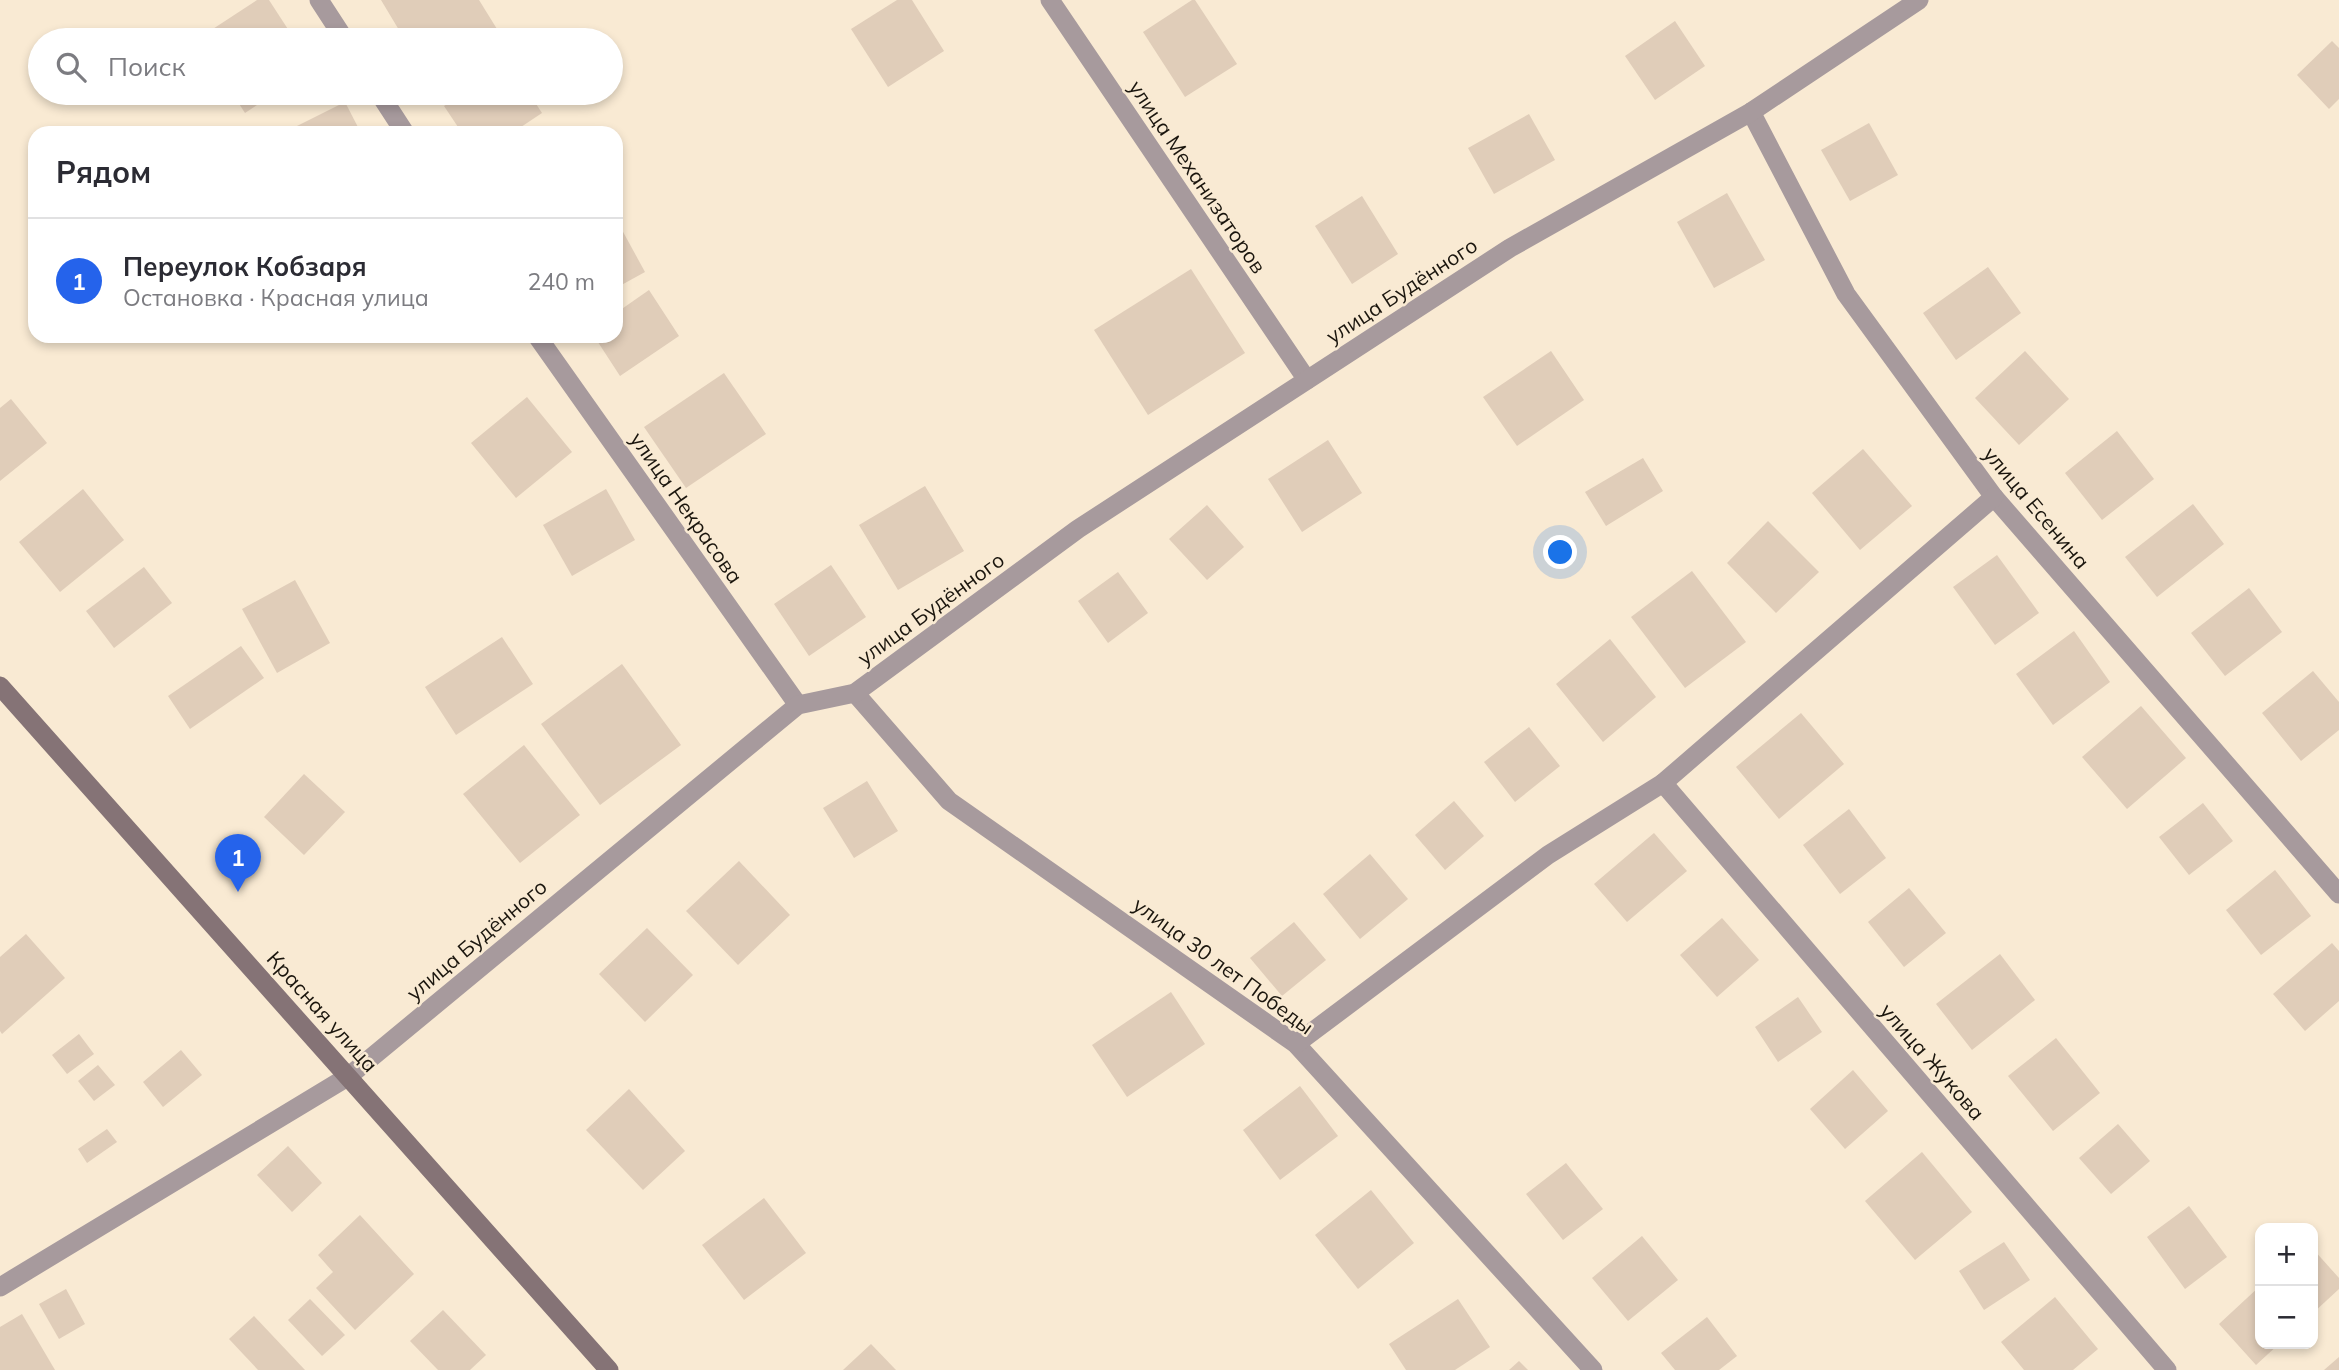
<!DOCTYPE html>
<html lang="ru">
<meta charset="utf-8">
<style>
:root{--surface:#fff;--page:#f2f2f3;--text:#2b2b33;--muted:#7c7c81;--line:#e1e1e2;--accent:#2563eb}
body{margin:0;font-family:Mulish,sans-serif;background:var(--page);color:var(--text)}
.controls{position:absolute;right:21px;bottom:21px;display:grid;overflow:hidden;border-radius:14px;box-shadow:0 4px 10px #0003}
.controls button{width:63px;height:63px;display:grid;place-items:center;padding:0;border:0;border-bottom:2px solid var(--line);background:var(--surface);color:var(--text);font:35px sans-serif}
.you{position:absolute;left:1561px;top:553px;width:24px;height:24px;margin:-18px;border:5px solid #fff;border-radius:50%;background:#1a73e8;box-shadow:0 0 0 10px #1a73e833}
.badge{display:grid;place-items:center;width:46px;height:46px;border-radius:50%;background:var(--accent);color:#fff;font-size:23px;font-weight:700}
.pin{position:absolute;translate:-50% -58px;filter:drop-shadow(0 2px 4px #0008)}
.pin::after{content:'';position:absolute;top:37px;width:24px;height:21px;background:inherit;clip-path:polygon(0 0,100% 0,50% 100%)}
.list{margin:0;padding:0;list-style:none}
h2{display:flex;justify-content:space-between;align-items:center;height:91px;margin:0;padding:0 28px;font-size:30px}
h2 small{font-size:23px;font-weight:400;color:var(--muted)}
.list li{display:grid;grid-template-columns:46px 1fr auto;gap:21px;align-items:center;box-sizing:border-box;height:126px;padding:0 28px;border-top:2px solid var(--line)}
.list b{display:block;font-size:26px;white-space:nowrap}
.list p{margin:0;font-size:23px;white-space:nowrap;color:var(--muted)}
.list em{font-size:23px;font-style:normal;color:var(--muted)}
.icon{flex:none;width:38px;height:38px;fill:none;stroke:currentColor;stroke-width:2;stroke-linecap:round;stroke-linejoin:round}
.map{position:relative;flex:none;width:2339px;height:1370px;overflow:hidden}
.search{position:absolute;background:var(--surface);box-shadow:0 4px 10px #0003;left:28px;top:28px;width:595px;height:77px;display:flex;align-items:center;gap:18px;box-sizing:border-box;padding:0 24px;border-radius:38px;color:var(--muted);font-size:26px}
.panel{position:absolute;background:var(--surface);box-shadow:0 4px 10px #0003;left:28px;top:126px;width:595px;height:217px;border-radius:21px}
.map>svg:first-child{display:block}
.building{fill:#e0cdb9}
.lines{fill:none;stroke-linecap:round;stroke-linejoin:round}
.minor{stroke:#a79a9d;stroke-width:19}
.secondary{stroke:#857376;stroke-width:19}
.labels{text-anchor:middle;stroke-width:5;stroke-linejoin:round;paint-order:stroke}
.street-label{font-size:21px;fill:#1a150d;stroke:#f9ead3}
</style>
<div class="map">
<svg width="2339" height="1370" viewBox="0 0 2339 1370">
<rect width="100%" height="100%" fill="#f9ead3"/>
<g class="building">
<polygon points="257,0 269,0 295,40 196,40"/>
<polygon points="381,0 479,0 497,29 479,40 405,40"/>
<polygon points="897,0 912,0 944,51 888,87 851,29"/>
<polygon points="1192,0 1195,0 1237,64 1185,97 1143,32"/>
<polygon points="1675,21 1705,66 1655,100 1625,56"/>
<polygon points="2332,41 2339,48 2339,99 2329,109 2297,75"/>
<polygon points="232,93 275,93 245,113"/>
<polygon points="464,93 529,93 542,113 512,133 462,133 444,106"/>
<polygon points="345,102 361,133 283,133"/>
<polygon points="1529,114 1555,160 1494,194 1468,148"/>
<polygon points="1869,123 1898,175 1850,201 1821,150"/>
<polygon points="1727,193 1765,260 1714,288 1677,222"/>
<polygon points="1362,196 1398,254 1352,284 1315,226"/>
<polygon points="616,219 645,272 616,288"/>
<polygon points="1988,267 2021,313 1956,360 1923,313"/>
<polygon points="1191,269 1245,353 1148,415 1094,330"/>
<polygon points="649,290 679,336 620,376 594,336 616,336 616,313"/>
<polygon points="1551,351 1584,400 1517,446 1483,397"/>
<polygon points="2025,351 2069,399 2019,445 1975,398"/>
<polygon points="724,373 766,434 686,488 644,427"/>
<polygon points="527,397 572,452 516,498 471,443"/>
<polygon points="11,399 47,443 0,481 0,408"/>
<polygon points="2117,431 2154,479 2102,520 2065,473"/>
<polygon points="1328,440 1362,493 1302,532 1268,479"/>
<polygon points="1863,449 1912,506 1860,550 1812,493"/>
<polygon points="1643,458 1663,491 1606,526 1585,492"/>
<polygon points="925,486 964,551 898,590 859,525"/>
<polygon points="83,489 124,540 60,592 19,542"/>
<polygon points="606,489 635,540 572,576 543,525"/>
<polygon points="2193,504 2224,544 2157,597 2125,557"/>
<polygon points="1207,505 1244,547 1207,580 1169,539"/>
<polygon points="1768,521 1819,572 1776,613 1727,563"/>
<polygon points="1997,555 2039,613 1995,645 1953,587"/>
<polygon points="831,565 866,617 809,656 774,604"/>
<polygon points="144,567 172,603 114,648 86,611"/>
<polygon points="1692,571 1746,642 1685,688 1631,617"/>
<polygon points="1118,572 1148,613 1108,643 1078,601"/>
<polygon points="295,580 330,643 277,673 242,609"/>
<polygon points="2249,588 2282,632 2225,676 2191,633"/>
<polygon points="2074,631 2110,682 2053,725 2016,674"/>
<polygon points="502,637 533,684 456,735 425,687"/>
<polygon points="1610,639 1656,697 1603,742 1556,684"/>
<polygon points="241,646 264,678 190,729 168,696"/>
<polygon points="622,664 681,745 600,805 541,724"/>
<polygon points="2313,671 2339,702 2339,730 2301,761 2262,713"/>
<polygon points="2141,706 2186,758 2127,809 2082,757"/>
<polygon points="1801,713 1844,764 1779,819 1736,767"/>
<polygon points="1529,727 1560,766 1515,802 1484,762"/>
<polygon points="524,745 580,815 520,863 463,794"/>
<polygon points="304,774 345,812 304,855 264,817"/>
<polygon points="867,781 898,831 854,858 823,808"/>
<polygon points="1454,801 1484,836 1445,870 1415,835"/>
<polygon points="2203,803 2233,841 2189,875 2159,837"/>
<polygon points="1849,809 1886,858 1840,894 1803,845"/>
<polygon points="1654,833 1687,871 1627,922 1594,884"/>
<polygon points="1370,854 1408,899 1360,939 1323,894"/>
<polygon points="739,861 790,915 738,965 686,911"/>
<polygon points="2275,870 2311,916 2261,955 2226,910"/>
<polygon points="1909,888 1946,933 1904,967 1868,922"/>
<polygon points="1722,918 1759,960 1717,997 1680,955"/>
<polygon points="1294,922 1326,960 1282,996 1250,958"/>
<polygon points="647,928 693,975 645,1022 599,974"/>
<polygon points="26,934 65,978 2,1034 0,1031 0,957"/>
<polygon points="2332,943 2339,951 2339,1001 2305,1031 2273,994"/>
<polygon points="2000,954 2035,1000 1972,1050 1936,1004"/>
<polygon points="1171,992 1205,1044 1127,1097 1092,1045"/>
<polygon points="1798,997 1822,1032 1778,1062 1755,1027"/>
<polygon points="79,1034 94,1054 67,1074 52,1055"/>
<polygon points="2056,1038 2100,1093 2053,1131 2008,1076"/>
<polygon points="181,1050 202,1075 163,1107 143,1082"/>
<polygon points="98,1065 115,1085 94,1101 78,1081"/>
<polygon points="1853,1070 1888,1111 1845,1149 1810,1109"/>
<polygon points="1300,1086 1338,1136 1280,1180 1243,1130"/>
<polygon points="629,1089 685,1151 643,1190 586,1130"/>
<polygon points="2118,1124 2150,1161 2111,1194 2079,1158"/>
<polygon points="107,1129 117,1142 87,1163 78,1149"/>
<polygon points="288,1146 322,1183 292,1212 257,1175"/>
<polygon points="1922,1152 1972,1212 1915,1260 1865,1201"/>
<polygon points="1566,1163 1603,1209 1563,1240 1526,1194"/>
<polygon points="1371,1190 1414,1243 1358,1289 1315,1235"/>
<polygon points="764,1198 806,1253 744,1300 702,1245"/>
<polygon points="2189,1206 2227,1257 2185,1289 2147,1237"/>
<polygon points="360,1215 414,1274 355,1330 316,1288 333,1272 318,1255"/>
<polygon points="1642,1236 1678,1280 1628,1321 1592,1278"/>
<polygon points="2004,1242 2030,1280 1984,1310 1959,1271"/>
<polygon points="2313,1249 2339,1278 2339,1289 2313,1313"/>
<polygon points="2260,1286 2260,1344 2279,1344 2256,1365 2219,1324"/>
<polygon points="66,1289 85,1324 59,1339 39,1304"/>
<polygon points="2055,1297 2098,1349 2073,1370 2024,1370 2001,1342"/>
<polygon points="310,1299 345,1335 322,1356 288,1320"/>
<polygon points="1458,1299 1490,1347 1455,1370 1406,1370 1389,1344"/>
<polygon points="443,1310 486,1355 470,1370 438,1370 410,1341"/>
<polygon points="22,1314 55,1370 0,1370 0,1327"/>
<polygon points="254,1316 305,1370 258,1370 229,1339"/>
<polygon points="1707,1317 1737,1356 1719,1370 1675,1370 1661,1353"/>
<polygon points="871,1344 896,1370 843,1370"/>
<polygon points="2339,1357 2339,1370 2324,1370"/>
<polygon points="1519,1361 1528,1370 1509,1370"/>
</g>
<g class="lines">
<g class="minor">
<polyline points="319,0 345,40"/>
<polyline points="1050,0 1307,380"/>
<polyline points="379,93 405,133"/>
<polyline points="1751,112 1846,294 1994,497 2339,894"/>
<polyline points="537,336 798,705"/>
<polyline points="855,693 949,801 1296,1044 1593,1370"/>
<polyline points="1663,783 2167,1370"/>
<polyline points="1296,1044 1548,855 1663,783 1994,497"/>
<polyline points="0,1287 349,1076 798,705 855,693 1078,529 1510,248 1751,112 1919,0"/>
</g>
<polyline class="secondary" points="0,686 609,1370"/>
</g>
<g class="labels">
<g class="street-label">
<text transform="translate(1197 177) rotate(56)" y="7">улица Механизаторов</text>
<text transform="translate(1402 291) rotate(-33)" y="7">улица Будённого</text>
<text transform="translate(686 508) rotate(55)" y="7">улица Некрасова</text>
<text transform="translate(2036 508) rotate(50)" y="7">улица Есенина</text>
<text transform="translate(931 609) rotate(-36)" y="7">улица Будённого</text>
<text transform="translate(477 940) rotate(-40)" y="7">улица Будённого</text>
<text transform="translate(1223 966) rotate(36)" y="7">улица 30 лет Победы</text>
<text transform="translate(322 1012) rotate(48)" y="7">Красная улица</text>
<text transform="translate(1932 1062) rotate(49)" y="7">улица Жукова</text>
</g>
</g>
</svg>
<div class="controls">
<button>+</button>
<button>−</button>
</div>
<div class="you"></div>
<div class="pin badge" style="left:238px;top:892px">1</div>
<div class="search"><svg class="icon" aria-label="search" viewBox="0 0 24 24"><circle cx="10" cy="10" r="6"/><path d="M15 15l6 6"/></svg>Поиск</div>
<section class="panel">
<h2>Рядом<small></small></h2>
<ul class="list">
<li><span class="badge">1</span><div><b>Переулок Кобзаря</b><p>Остановка · Красная улица</p></div><em>240 m</em></li>
</ul>
</section>
</div>
